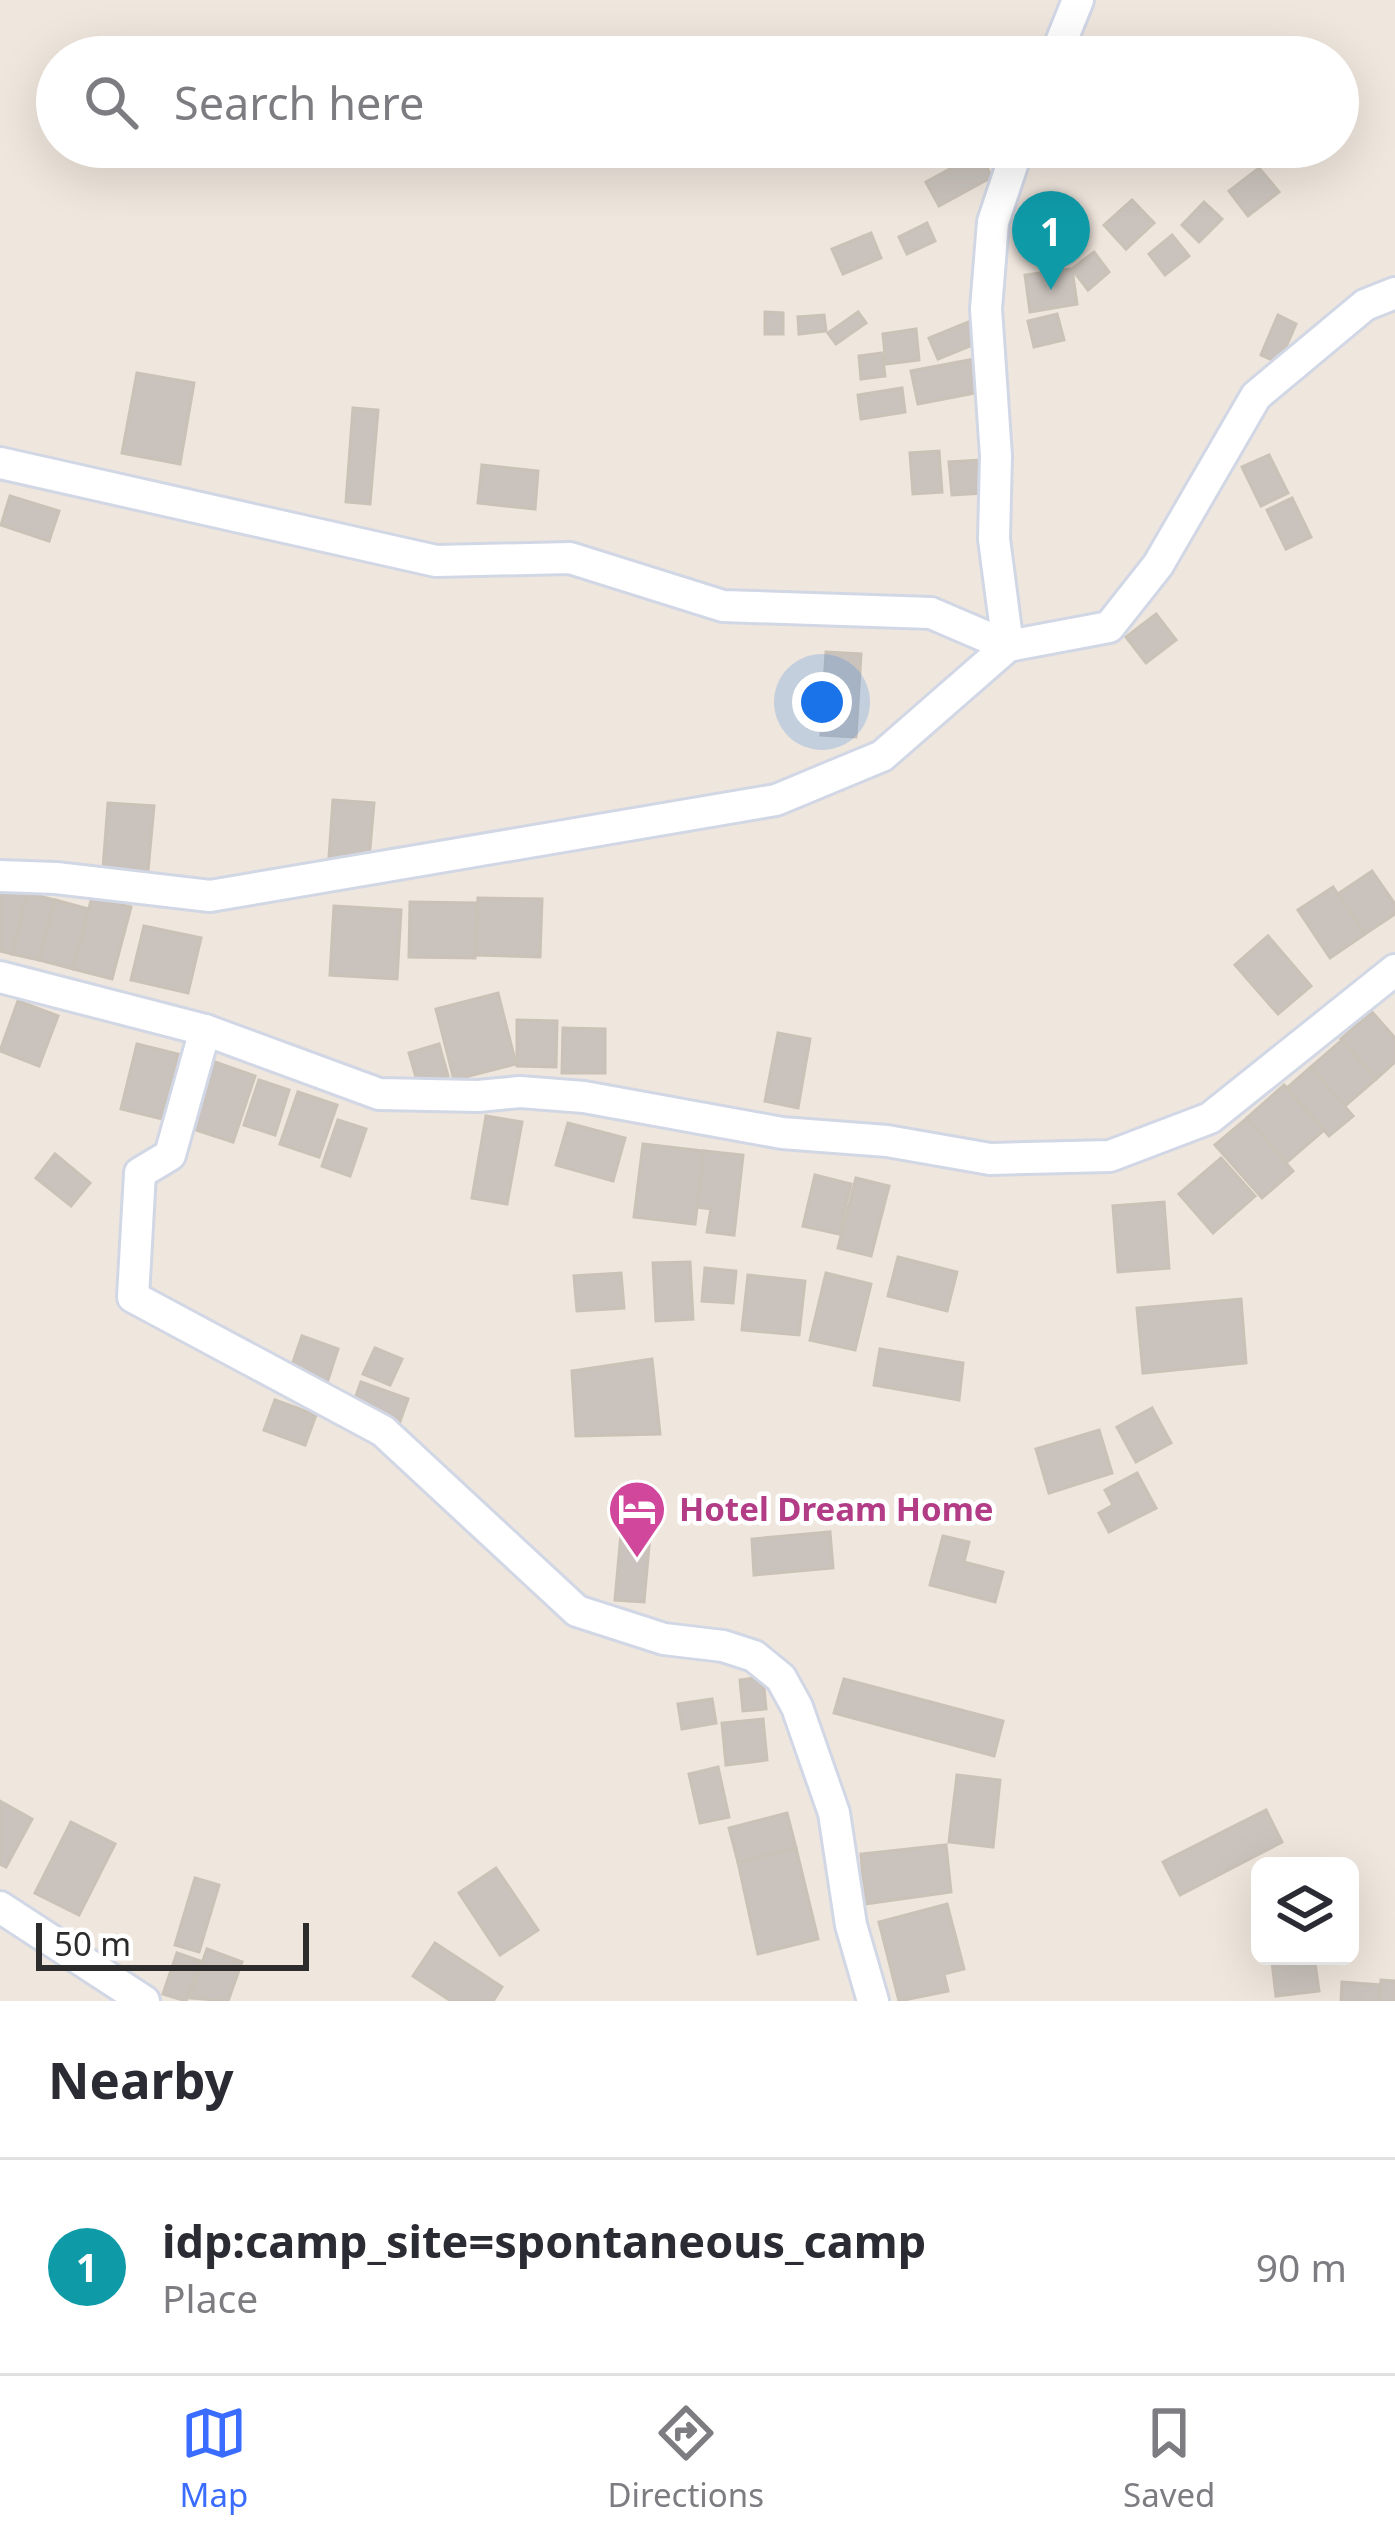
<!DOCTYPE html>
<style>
:root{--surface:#fff;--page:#f2f2f3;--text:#2b2b33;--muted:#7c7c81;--line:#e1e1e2;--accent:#3a6cff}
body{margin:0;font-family:"Noto Sans",sans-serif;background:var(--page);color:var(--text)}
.controls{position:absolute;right:36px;bottom:36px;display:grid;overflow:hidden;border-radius:18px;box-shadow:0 12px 48px #0002}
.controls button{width:108px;height:108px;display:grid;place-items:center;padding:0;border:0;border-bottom:3px solid var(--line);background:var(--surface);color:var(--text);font:60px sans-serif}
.scale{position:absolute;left:36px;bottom:30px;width:273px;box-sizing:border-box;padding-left:12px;border:6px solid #2c2c2c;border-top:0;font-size:33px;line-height:42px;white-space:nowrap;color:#2c2c2c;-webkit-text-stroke:9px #fff;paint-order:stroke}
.you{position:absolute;left:822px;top:702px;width:42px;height:42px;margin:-30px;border:9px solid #fff;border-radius:50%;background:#1a73e8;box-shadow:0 0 0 18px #1a73e833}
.badge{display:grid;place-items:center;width:78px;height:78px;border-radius:50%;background:var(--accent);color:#fff;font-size:39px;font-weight:700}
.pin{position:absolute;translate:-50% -99px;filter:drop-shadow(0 3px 6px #0008)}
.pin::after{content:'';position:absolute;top:63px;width:42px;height:36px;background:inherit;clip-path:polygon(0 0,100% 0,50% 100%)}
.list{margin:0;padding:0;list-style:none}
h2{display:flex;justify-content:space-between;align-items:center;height:156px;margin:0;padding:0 48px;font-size:51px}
h2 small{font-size:39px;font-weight:400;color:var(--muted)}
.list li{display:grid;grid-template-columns:78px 1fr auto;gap:36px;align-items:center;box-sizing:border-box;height:216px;padding:0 48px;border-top:3px solid var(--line)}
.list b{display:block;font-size:45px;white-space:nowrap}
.list p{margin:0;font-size:39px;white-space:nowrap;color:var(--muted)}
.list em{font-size:39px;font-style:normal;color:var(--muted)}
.icon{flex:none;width:66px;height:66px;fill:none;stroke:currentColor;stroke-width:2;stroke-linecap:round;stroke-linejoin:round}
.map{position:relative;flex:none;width:1395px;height:2001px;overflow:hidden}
.search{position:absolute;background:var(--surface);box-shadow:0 12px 48px #0002;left:36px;right:36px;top:36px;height:132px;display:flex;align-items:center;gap:30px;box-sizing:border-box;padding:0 42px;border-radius:66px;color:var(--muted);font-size:45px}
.sheet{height:372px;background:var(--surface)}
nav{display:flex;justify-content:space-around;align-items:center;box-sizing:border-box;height:168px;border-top:3px solid var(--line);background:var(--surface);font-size:33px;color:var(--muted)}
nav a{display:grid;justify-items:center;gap:6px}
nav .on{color:var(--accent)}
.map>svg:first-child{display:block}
.building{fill:#cac3bd;stroke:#cac2b7;stroke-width:3}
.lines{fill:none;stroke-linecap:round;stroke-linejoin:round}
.street-casing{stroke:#d2d7e5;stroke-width:36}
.street{stroke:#fff;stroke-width:30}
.labels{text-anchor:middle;stroke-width:9;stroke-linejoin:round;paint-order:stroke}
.hotel-label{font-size:33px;font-weight:bold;fill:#b23c85;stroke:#fff;text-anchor:start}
</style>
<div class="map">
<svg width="1395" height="2001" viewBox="0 0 1395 2001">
<rect width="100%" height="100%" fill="#efe6dd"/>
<g class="building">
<polygon points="917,147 943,147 946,152 926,163"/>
<polygon points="979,153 992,177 939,206 926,182"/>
<polygon points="1259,168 1279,192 1248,216 1229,191"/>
<polygon points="1132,200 1154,223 1126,249 1104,225"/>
<polygon points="1204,202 1222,219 1199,242 1182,225"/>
<polygon points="1070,222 1076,250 1046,257 1040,229"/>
<polygon points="927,223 935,241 907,254 899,237"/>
<polygon points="871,233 881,258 843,274 832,249"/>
<polygon points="1172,235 1189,256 1165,275 1149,254"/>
<polygon points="1094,252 1109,272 1088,290 1072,269"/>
<polygon points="1072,269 1077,304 1030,312 1025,275"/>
<polygon points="765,312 783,313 783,334 765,334"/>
<polygon points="858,312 866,323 836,344 828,333"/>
<polygon points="1057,314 1064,340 1034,347 1028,321"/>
<polygon points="824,315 826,331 799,334 798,317"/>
<polygon points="1278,315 1296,324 1279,363 1261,355"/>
<polygon points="971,321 980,342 938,359 929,338"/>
<polygon points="916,329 919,360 886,364 883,334"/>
<polygon points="882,353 885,376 861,379 859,356"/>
<polygon points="974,359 980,392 918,404 911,371"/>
<polygon points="137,373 194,383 180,464 122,453"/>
<polygon points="902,388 905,412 861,419 858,395"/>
<polygon points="353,408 378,410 370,504 346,502"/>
<polygon points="939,451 942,492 913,494 910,453"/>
<polygon points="1269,455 1288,493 1261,506 1242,467"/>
<polygon points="981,460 984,493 952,495 949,462"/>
<polygon points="482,465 538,471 535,509 478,503"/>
<polygon points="10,496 59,511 49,541 1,525"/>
<polygon points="1292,498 1311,537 1286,549 1267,510"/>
<polygon points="1156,614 1176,640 1146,663 1126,637"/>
<polygon points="826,652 861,654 856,737 821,735"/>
<polygon points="333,800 374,803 369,860 329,857"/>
<polygon points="108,803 154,806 148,871 103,868"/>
<polygon points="1372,871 1395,904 1395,914 1365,934 1338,894"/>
<polygon points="0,886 27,893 12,954 0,951"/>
<polygon points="1333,887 1365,934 1330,958 1298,910"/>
<polygon points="27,893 55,900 39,960 12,954"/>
<polygon points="92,897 131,907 112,979 73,969"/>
<polygon points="478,898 542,899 540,957 476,955"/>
<polygon points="55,900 89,909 73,969 39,960"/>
<polygon points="410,902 477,903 475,958 409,957"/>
<polygon points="334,906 401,910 397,979 330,975"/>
<polygon points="144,926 201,938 188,993 131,980"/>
<polygon points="1268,936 1311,986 1278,1014 1235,965"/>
<polygon points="498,993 516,1064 454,1080 436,1009"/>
<polygon points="18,1001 58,1016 39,1066 0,1051"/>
<polygon points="1372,1012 1395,1038 1395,1062 1376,1079 1341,1039"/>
<polygon points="517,1020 557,1021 556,1067 517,1066"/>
<polygon points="563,1028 605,1029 605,1073 562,1073"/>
<polygon points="778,1033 810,1039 798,1108 765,1101"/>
<polygon points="1342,1040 1376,1079 1345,1106 1311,1067"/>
<polygon points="137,1044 178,1054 162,1119 121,1109"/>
<polygon points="439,1044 448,1076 418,1084 409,1053"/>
<polygon points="209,1060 255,1076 233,1142 187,1127"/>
<polygon points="1311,1067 1353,1116 1329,1136 1287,1088"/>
<polygon points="259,1080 289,1090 275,1135 244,1125"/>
<polygon points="1284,1085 1324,1130 1286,1163 1247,1118"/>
<polygon points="298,1092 337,1105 319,1157 280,1144"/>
<polygon points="486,1116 522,1122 507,1204 472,1198"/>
<polygon points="1247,1118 1293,1171 1262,1198 1215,1145"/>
<polygon points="338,1120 366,1129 350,1176 322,1166"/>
<polygon points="568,1123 625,1138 613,1181 556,1165"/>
<polygon points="643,1144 704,1151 695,1224 634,1217"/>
<polygon points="704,1151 743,1155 734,1235 707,1232 711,1209 697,1207"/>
<polygon points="55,1154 90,1183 71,1206 36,1178"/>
<polygon points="1221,1158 1255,1196 1213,1233 1179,1194"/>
<polygon points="815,1175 851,1184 839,1234 803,1226"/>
<polygon points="856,1178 889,1186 871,1256 838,1248"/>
<polygon points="1164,1202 1169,1268 1118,1272 1113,1206"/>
<polygon points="898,1257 957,1272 947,1311 888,1296"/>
<polygon points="690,1262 693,1319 656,1321 653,1263"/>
<polygon points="705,1268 736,1271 733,1303 702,1301"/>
<polygon points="621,1273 624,1308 577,1311 574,1276"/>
<polygon points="826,1273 871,1284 855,1350 810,1340"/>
<polygon points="748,1275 805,1281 799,1335 742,1330"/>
<polygon points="1241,1299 1246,1363 1143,1373 1137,1308"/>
<polygon points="302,1336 338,1349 326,1386 289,1374"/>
<polygon points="375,1348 402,1359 390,1385 363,1374"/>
<polygon points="880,1349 963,1363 959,1400 874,1385"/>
<polygon points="652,1359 660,1434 576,1436 572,1371"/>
<polygon points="361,1382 408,1399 399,1424 352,1407"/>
<polygon points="275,1400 316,1415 305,1445 264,1430"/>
<polygon points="1152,1408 1171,1443 1136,1462 1117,1427"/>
<polygon points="1099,1430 1112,1473 1049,1493 1036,1449"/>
<polygon points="1137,1473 1156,1508 1109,1532 1099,1513 1113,1505 1105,1490"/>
<polygon points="623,1511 652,1513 644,1602 615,1600"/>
<polygon points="830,1532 833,1568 754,1575 752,1539"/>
<polygon points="943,1536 969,1542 964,1562 1003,1572 995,1602 930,1585"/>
<polygon points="763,1677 766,1709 743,1711 740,1680"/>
<polygon points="844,1679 1003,1721 994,1756 834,1713"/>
<polygon points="712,1699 716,1723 682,1729 678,1704"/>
<polygon points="763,1719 767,1760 726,1765 722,1723"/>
<polygon points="718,1767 729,1817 700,1823 689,1774"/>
<polygon points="957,1775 1000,1780 993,1847 949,1842"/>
<polygon points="0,1801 32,1819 6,1867 0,1864"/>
<polygon points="1266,1810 1282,1842 1180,1895 1163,1862"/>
<polygon points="787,1813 796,1848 738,1862 729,1828"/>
<polygon points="71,1822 115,1844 79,1915 35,1893"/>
<polygon points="946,1845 951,1892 865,1904 861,1854"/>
<polygon points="796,1848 818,1939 758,1954 738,1862"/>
<polygon points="496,1868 538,1930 500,1955 459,1893"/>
<polygon points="195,1878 219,1885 199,1952 175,1945"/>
<polygon points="947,1904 964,1969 944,1974 948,1991 899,2001 879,1922"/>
<polygon points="435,1943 502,1987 493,2001 451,2001 413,1976"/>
<polygon points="207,1949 242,1962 228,2001 190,1998"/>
<polygon points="177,1953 200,1961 186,2001 163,1994"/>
<polygon points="1314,1956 1319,1991 1276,1996 1272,1962"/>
<polygon points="1381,1980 1395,1981 1395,2001 1379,2001"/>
<polygon points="1342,1982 1380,1985 1379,2001 1341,2001"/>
</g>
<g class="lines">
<defs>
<g id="street">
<polyline points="1055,57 1078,0"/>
<polyline points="0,463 436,561 570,558 723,606 931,613 1008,646"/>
<polyline points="1008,646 994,539 996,456 986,309 993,222 1018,147"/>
<polyline points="0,876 56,878 210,896 776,800 882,756 1008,646 1109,627 1158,565 1256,396 1365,305 1395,293"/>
<polyline points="0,977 205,1030 379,1094 478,1096 520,1092 584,1097 782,1133 887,1141 990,1159 1110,1156 1210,1118 1395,970"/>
<polyline points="205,1030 170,1155 140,1173 133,1297 383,1431 577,1611 664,1639 723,1646 754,1656 781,1678 797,1707 834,1813 851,1925 873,2001"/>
<polyline points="0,1907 144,2001"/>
</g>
</defs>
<use href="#street" class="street-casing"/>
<use href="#street" class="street"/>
</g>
<defs>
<symbol id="hotel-pin" viewBox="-11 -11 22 30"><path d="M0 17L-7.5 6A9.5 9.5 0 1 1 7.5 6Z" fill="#d1479c" stroke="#fff"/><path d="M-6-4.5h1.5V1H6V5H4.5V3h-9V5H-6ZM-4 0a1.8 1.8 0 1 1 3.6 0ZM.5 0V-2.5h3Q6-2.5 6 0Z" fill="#fff"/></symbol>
</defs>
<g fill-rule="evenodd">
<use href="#hotel-pin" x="604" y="1476" width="66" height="90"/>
</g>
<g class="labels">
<g class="hotel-label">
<text x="679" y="1521">Hotel Dream Home</text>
</g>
</g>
</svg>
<div class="controls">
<button><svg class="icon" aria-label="layers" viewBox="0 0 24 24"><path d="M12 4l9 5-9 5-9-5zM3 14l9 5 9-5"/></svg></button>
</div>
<div class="scale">50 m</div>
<div class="you"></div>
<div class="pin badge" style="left:1051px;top:290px;background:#0f9aa8">1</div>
<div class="search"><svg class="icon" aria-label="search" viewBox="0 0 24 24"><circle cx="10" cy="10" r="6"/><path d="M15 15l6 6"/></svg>Search here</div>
</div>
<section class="sheet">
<h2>Nearby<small></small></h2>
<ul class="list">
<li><span class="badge" style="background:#0f9aa8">1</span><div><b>idp:camp_site=spontaneous_camp</b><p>Place</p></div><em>90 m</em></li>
</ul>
</section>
<nav>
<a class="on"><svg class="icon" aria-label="map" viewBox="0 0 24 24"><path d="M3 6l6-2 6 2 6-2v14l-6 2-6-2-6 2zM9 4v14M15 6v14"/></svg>Map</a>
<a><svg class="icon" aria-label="directions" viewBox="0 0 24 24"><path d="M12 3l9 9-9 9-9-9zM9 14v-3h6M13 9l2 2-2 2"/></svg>Directions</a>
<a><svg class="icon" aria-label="saved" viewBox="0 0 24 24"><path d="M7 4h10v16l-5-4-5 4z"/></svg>Saved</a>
</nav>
